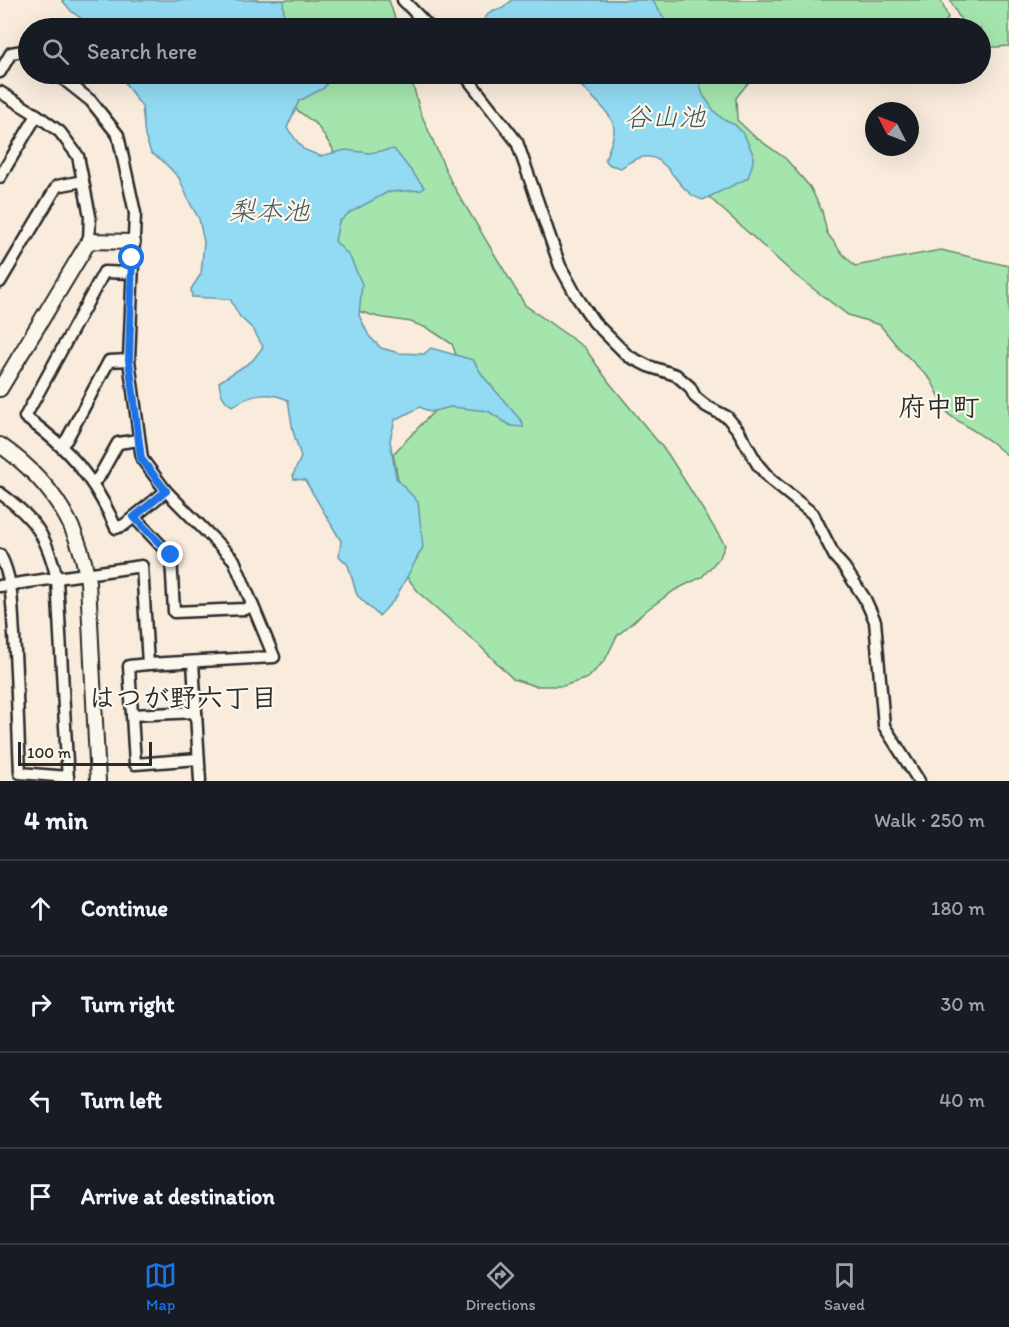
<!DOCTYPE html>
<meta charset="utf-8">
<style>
:root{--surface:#171b24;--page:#20242c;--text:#f1f3f6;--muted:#9ea1a6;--line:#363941;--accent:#1a73e8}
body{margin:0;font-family:Itim,"Klee One",sans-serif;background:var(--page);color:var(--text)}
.compass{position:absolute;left:865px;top:102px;width:54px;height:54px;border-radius:50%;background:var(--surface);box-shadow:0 6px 24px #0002;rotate:312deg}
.scale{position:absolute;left:18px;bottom:15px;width:134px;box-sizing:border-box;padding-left:6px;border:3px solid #2b2b2b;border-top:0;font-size:16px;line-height:21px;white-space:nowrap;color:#2b2b2b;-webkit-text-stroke:4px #fbf7ec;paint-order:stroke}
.stop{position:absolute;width:18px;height:18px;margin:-14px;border:4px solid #1a73e8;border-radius:50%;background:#fff}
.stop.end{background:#1a73e8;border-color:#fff;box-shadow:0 2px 6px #0008}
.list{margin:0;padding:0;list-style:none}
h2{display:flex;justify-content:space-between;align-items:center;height:78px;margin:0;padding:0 24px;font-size:26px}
h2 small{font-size:20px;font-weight:400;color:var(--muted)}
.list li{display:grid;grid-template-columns:39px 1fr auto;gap:18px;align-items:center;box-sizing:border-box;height:96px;padding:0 24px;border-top:2px solid var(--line)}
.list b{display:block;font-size:22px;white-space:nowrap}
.list em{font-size:20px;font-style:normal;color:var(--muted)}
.icon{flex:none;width:33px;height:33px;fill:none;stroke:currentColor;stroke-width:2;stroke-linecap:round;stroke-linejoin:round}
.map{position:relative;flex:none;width:1009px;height:781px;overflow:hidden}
.search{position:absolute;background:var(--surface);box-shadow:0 6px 24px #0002;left:18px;right:18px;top:18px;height:66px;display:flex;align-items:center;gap:15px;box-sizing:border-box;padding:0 21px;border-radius:33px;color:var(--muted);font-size:22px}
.sheet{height:462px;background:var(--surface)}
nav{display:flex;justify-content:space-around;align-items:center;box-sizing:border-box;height:84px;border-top:2px solid var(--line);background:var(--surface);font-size:16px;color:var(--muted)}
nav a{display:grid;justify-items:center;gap:3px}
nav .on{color:var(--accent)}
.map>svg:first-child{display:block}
.green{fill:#a4e5ae;stroke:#68886c;stroke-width:1.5}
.water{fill:#92dbf3;stroke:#6995a3;stroke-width:1.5}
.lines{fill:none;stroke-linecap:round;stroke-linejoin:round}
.minor-casing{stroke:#2b2b2b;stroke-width:15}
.tertiary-casing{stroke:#2b2b2b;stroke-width:18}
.minor{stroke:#fbf7ec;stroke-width:10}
.tertiary{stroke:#fbf7ec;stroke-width:14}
.route{stroke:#1a73e8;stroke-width:8}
.labels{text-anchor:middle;stroke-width:4.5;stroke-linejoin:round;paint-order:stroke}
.water-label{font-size:27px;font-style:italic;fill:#45575d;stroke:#fbf7ec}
.neighbourhood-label{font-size:27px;font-weight:bold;fill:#2b2b2b;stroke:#fbf7ec}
</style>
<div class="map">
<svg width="1009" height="781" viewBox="0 0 1009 781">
<rect width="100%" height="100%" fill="#f9ecdd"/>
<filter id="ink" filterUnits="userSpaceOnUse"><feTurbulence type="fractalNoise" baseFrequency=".0167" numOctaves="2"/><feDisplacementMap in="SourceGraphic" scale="12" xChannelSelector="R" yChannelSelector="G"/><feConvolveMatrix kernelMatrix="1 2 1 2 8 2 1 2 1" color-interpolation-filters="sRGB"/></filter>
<g filter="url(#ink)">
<g class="green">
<polygon points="250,0 389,0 398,28 251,28"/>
<polygon points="546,0 941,0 948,18 942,28 838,26 831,28 567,28"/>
<polygon points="950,0 1009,0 1009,46 983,48 981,46 980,28 965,28"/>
<polygon points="289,74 410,74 420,111 451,182 525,305 585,348 608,381 668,454 725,545 720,557 702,577 675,590 648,609 617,636 605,660 588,678 563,686 535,686 513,679 479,645 420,594 403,572 403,504 393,454 437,408 460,366 452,344 429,329 411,322 378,317 358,311 334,287 333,149 317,125 293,107"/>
<polygon points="601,74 755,74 736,98 737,120 754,136 786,159 810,187 822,211 827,233 842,253 855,266 941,250 1009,266 1009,457 990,441 949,415 931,380 897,346 880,325 848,315 795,275 700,189"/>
</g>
<g class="water">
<path d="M62 0H283C284 9 285 21 280 28H94L71 11Z"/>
<polygon points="512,0 652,0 664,18 666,28 476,28 491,11 503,8"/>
<path d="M121 74H333L324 88 299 101 287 128 303 149 320 156 346 150 369 153 394 149 424 187 422 190 388 192 349 213 339 222 335 241 350 257 362 284 359 315 369 336 381 348 399 353 424 354 431 348 473 360 483 376 523 423V427L511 426 488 411 451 407 430 412 420 407 395 420 390 440 396 478 418 502 423 547 395 599 379 616 357 595 348 565 339 556 341 541 305 480 294 479 293 475 301 457 293 431 288 400C268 391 251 394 233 406 223 402 220 393 219 382L252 361 263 347 253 329 240 317 230 299 192 297 191 289 201 274 204 242 199 219 190 203 179 178 162 160 151 153 145 136 142 107 127 86Z"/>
<path d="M570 74H693L698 79 703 95 715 112 724 120 735 125 744 134 753 154V162L748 178 703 200C670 192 667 132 621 168L610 165 605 160C608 151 615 137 614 128 613 111 581 89 570 74Z"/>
</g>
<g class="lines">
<defs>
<g id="minor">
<polyline points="403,0 430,28"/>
<polyline points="0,72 11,53 28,50"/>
<polyline points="464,74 517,142 560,266 577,297 594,322 628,356 648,366 676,375 690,387 695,397 706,406 727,417 738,430 758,465 771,480 813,514 835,557 844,567 865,599 875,621 884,726 919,781"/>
<polyline points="0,92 37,115 60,132 78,156 90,216 89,241"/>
<polyline points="0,177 37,115"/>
<path d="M131 273 104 272 25 417C69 448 94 478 116 528L124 525 166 491"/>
<polyline points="0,282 57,186 83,181"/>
<polyline points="61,446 67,439 109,361 129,360"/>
<polyline points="92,483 99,477 118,443 139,440"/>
<path d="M0 493C36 519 47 537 57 579L68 781"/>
<polyline points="134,517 171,556 174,612 245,609 252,606"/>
<path d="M0 555C13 579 12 608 14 635 17 681 18 727 20 773L68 777"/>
<polyline points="0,586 142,566 148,664 274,657 234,560 166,491 142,459 129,360 135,213 118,135 91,101 57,74"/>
<polyline points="193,662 200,781"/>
<polyline points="148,664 129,666 135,764 198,759"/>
<polyline points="132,715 196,712"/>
</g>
<g id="tertiary">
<polyline points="0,389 89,241 133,242"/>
<path d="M0 445C49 479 79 523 88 582L98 781"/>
</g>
</defs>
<use href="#minor" class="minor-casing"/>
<use href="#tertiary" class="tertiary-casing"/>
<use href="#minor" class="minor"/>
<use href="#tertiary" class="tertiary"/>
</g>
</g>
<g class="lines" filter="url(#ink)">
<polyline class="route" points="132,258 129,360 141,459 166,491 134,517 171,555"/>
</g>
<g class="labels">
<g class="water-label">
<text x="665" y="126">谷山池</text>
<text x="269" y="220">梨本池</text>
</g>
<g class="neighbourhood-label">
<text x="939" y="416">府中町</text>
<text x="183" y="707">はつが野六丁目</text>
</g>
</g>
</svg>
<svg class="compass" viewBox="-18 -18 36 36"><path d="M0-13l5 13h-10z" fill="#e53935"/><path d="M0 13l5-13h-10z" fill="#9ea1a6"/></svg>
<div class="scale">100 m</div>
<div class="stop" style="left:132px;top:258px"></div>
<div class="stop end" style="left:171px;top:555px"></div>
<div class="search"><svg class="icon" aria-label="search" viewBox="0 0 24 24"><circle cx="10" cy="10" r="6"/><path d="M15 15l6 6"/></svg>Search here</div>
</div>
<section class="sheet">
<h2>4 min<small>Walk · 250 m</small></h2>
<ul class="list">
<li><svg class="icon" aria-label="ahead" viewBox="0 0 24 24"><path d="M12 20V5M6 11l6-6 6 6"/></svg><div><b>Continue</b></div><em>180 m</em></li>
<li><svg class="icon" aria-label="right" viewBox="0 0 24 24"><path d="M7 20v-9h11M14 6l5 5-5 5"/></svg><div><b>Turn right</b></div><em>30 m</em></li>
<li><svg class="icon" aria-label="left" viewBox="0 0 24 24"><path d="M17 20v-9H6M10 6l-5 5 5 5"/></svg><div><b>Turn left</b></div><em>40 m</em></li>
<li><svg class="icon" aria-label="arrive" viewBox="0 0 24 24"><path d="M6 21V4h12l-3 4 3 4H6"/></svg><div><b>Arrive at destination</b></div></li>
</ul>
</section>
<nav>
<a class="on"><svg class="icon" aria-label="map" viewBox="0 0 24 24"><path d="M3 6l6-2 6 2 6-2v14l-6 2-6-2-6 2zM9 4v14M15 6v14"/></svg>Map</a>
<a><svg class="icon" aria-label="directions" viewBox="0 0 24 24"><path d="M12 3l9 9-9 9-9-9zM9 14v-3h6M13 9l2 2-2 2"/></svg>Directions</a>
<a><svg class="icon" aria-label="saved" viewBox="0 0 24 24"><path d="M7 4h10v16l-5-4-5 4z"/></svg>Saved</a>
</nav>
